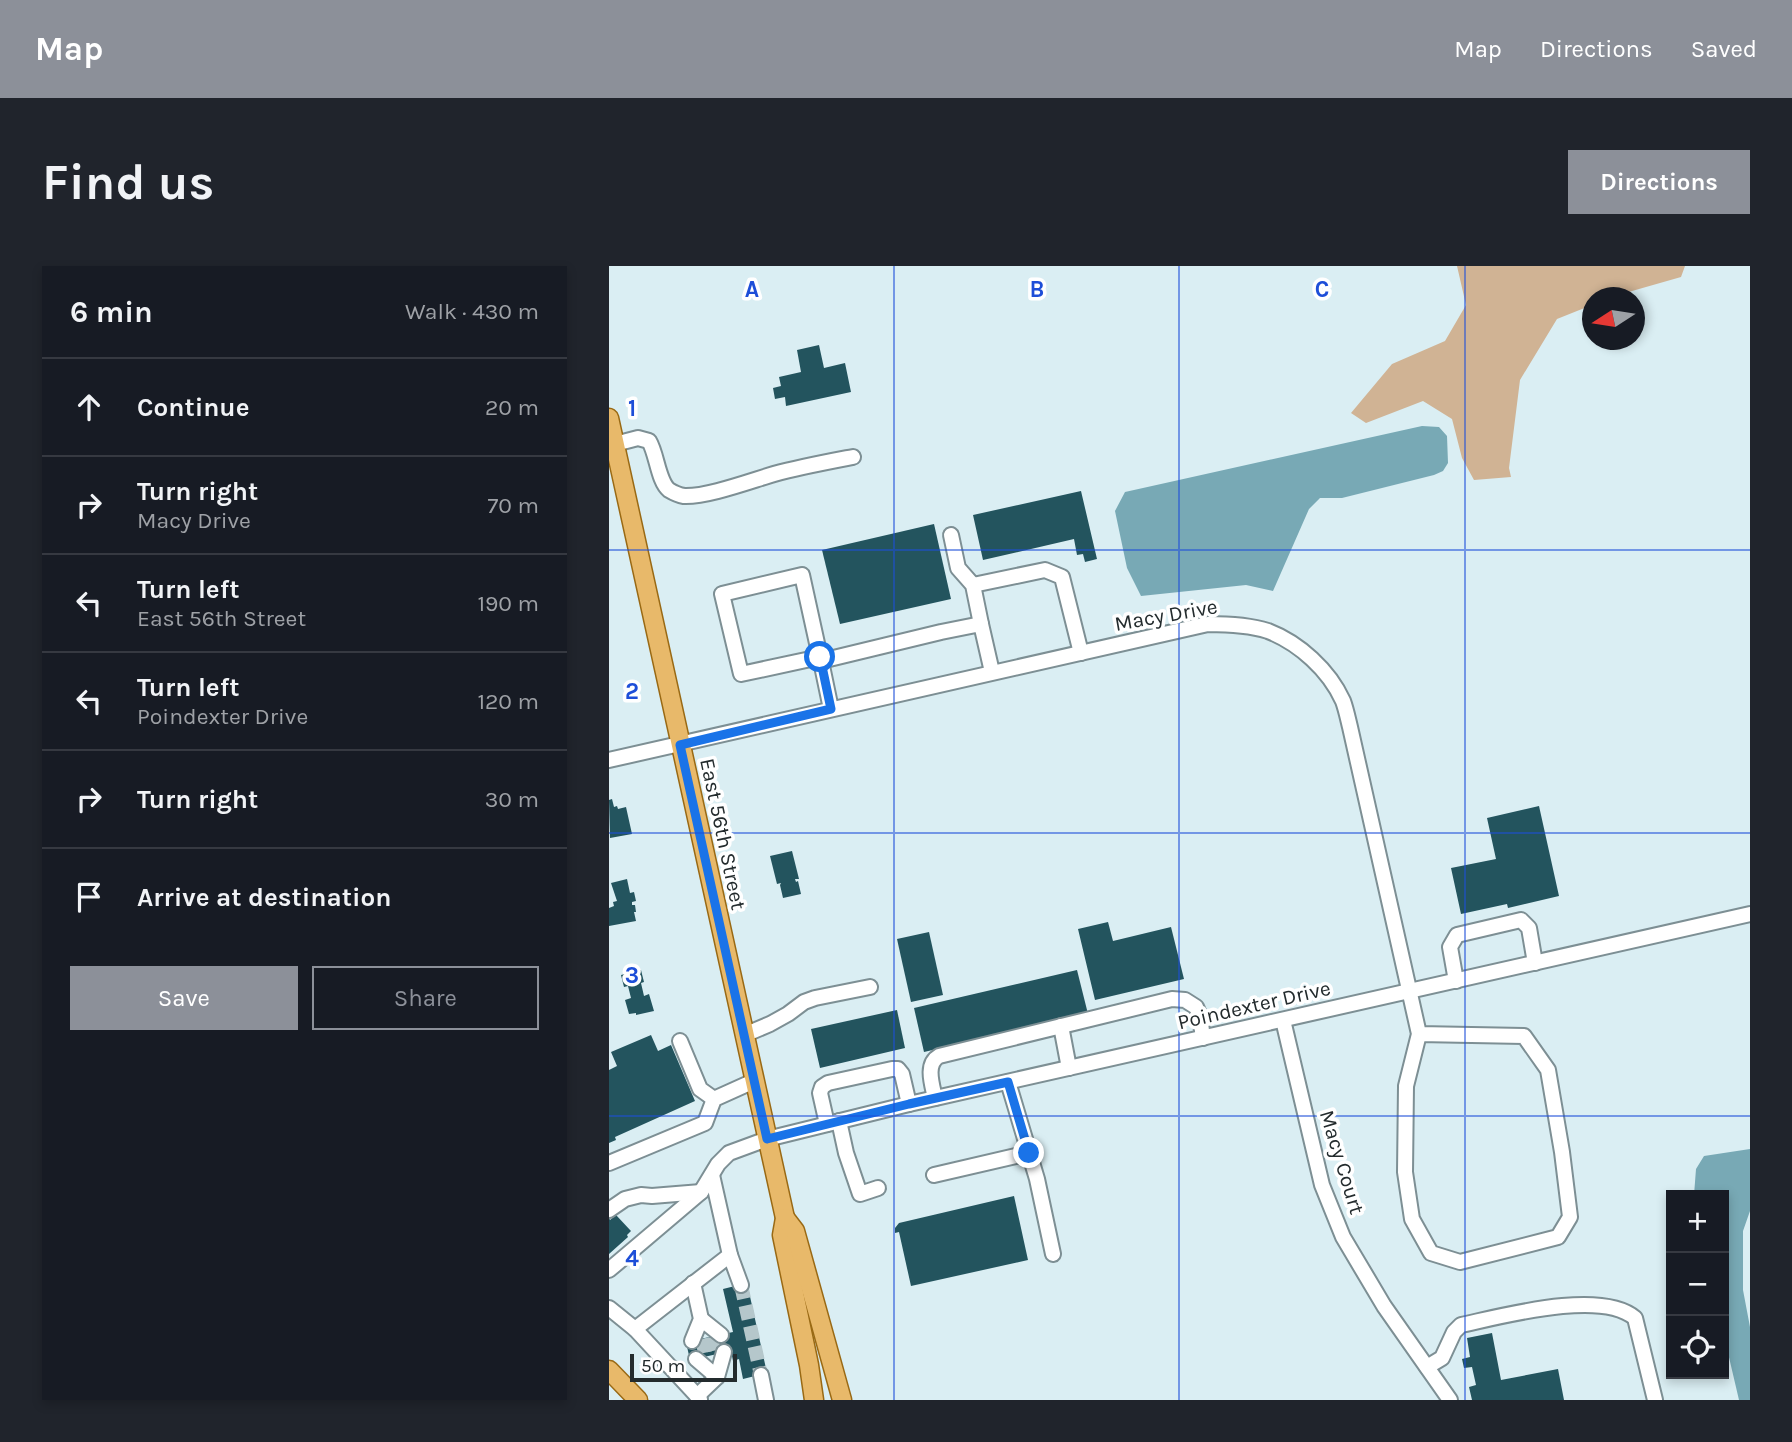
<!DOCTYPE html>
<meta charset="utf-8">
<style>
:root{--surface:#171b24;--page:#20242c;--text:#f1f3f6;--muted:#9ea1a6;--line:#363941;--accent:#8c9099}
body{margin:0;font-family:Karla,sans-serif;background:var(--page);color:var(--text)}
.controls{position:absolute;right:21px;bottom:21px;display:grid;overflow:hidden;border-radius:0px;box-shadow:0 4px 10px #0003}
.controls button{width:63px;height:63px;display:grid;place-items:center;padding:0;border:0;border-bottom:2px solid var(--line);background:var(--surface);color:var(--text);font:35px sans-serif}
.compass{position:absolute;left:973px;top:21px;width:63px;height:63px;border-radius:50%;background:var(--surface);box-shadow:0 4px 10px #0003;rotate:258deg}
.scale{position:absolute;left:21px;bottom:18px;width:107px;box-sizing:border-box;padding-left:7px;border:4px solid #232b2d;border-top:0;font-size:19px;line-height:24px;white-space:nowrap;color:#232b2d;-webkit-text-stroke:5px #fff;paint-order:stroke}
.stop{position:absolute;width:21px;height:21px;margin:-16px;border:5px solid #1a73e8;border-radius:50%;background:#fff}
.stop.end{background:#1a73e8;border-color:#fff;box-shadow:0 2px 7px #0008}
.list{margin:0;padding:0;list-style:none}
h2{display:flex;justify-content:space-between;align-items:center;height:91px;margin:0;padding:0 28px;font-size:30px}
h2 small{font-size:23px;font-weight:400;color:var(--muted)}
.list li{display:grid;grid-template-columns:46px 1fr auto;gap:21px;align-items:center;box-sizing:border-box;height:98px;padding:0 28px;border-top:2px solid var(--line)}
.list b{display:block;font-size:26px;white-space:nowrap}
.list p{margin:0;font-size:23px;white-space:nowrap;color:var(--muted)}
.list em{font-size:23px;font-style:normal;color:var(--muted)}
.actions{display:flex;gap:14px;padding:21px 28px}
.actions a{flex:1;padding:16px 0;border:2px solid var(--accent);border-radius:0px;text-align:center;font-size:24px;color:var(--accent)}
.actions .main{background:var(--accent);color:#fff}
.icon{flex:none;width:38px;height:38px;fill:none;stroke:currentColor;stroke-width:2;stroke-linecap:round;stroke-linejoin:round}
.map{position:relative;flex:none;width:1141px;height:1134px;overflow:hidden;border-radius:0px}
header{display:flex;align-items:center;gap:42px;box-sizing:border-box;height:98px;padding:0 35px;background:var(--accent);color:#fff}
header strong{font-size:33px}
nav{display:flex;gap:38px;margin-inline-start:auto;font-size:24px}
.intro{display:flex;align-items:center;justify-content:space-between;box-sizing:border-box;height:168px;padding:0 42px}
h1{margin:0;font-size:49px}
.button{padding:18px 32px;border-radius:0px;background:var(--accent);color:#fff;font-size:24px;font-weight:700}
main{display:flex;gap:42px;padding:0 42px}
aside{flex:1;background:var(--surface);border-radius:0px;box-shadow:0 4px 10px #0003}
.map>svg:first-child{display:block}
.forest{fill:#d0b394}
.water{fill:#78a9b5}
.building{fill:#23545e}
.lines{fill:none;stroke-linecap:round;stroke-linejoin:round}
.minor-tunnel{stroke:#b5c7cb;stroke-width:14;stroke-dasharray:14 7;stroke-linecap:butt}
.minor-casing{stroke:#7d8f94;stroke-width:18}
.major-casing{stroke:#996914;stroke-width:21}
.minor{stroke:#fff;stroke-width:14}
.major{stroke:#e8b96a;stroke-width:18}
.route{stroke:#1a73e8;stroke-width:9}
.grid{fill:none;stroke:#1d4ed8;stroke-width:2;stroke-opacity:0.55}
.labels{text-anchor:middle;stroke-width:7;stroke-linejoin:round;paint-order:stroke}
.street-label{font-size:21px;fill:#232b2d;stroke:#fff}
.grid-label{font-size:23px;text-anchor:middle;font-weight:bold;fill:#1d4ed8;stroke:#fff;stroke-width:7;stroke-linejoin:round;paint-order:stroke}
</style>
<header>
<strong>Map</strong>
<nav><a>Map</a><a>Directions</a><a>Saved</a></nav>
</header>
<div class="intro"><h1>Find us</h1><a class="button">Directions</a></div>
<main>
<aside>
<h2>6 min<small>Walk · 430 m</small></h2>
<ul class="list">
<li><svg class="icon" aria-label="ahead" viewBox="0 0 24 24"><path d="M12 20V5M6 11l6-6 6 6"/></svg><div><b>Continue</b></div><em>20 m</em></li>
<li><svg class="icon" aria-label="right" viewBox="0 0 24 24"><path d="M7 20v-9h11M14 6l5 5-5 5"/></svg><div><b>Turn right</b><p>Macy Drive</p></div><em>70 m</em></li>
<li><svg class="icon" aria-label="left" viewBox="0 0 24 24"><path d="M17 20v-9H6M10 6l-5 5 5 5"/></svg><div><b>Turn left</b><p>East 56th Street</p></div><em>190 m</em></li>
<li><svg class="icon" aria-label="left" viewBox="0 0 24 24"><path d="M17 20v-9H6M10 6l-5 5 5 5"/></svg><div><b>Turn left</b><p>Poindexter Drive</p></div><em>120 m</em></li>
<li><svg class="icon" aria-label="right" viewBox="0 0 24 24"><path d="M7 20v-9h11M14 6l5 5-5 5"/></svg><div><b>Turn right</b></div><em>30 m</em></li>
<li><svg class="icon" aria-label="arrive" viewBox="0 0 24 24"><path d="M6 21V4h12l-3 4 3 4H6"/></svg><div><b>Arrive at destination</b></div></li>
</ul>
<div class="actions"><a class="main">Save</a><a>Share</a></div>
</aside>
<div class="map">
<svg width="1141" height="1134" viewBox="0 0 1141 1134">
<rect width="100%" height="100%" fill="#daeef3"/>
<polygon class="forest" points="848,0 1076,0 1072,11 1002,31 984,32 983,39 948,53 911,114 900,202 902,211 865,214 853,192 843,153 814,135 757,157 742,147 783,98 836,75 857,39"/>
<g class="water">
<polygon points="813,160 830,161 838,170 839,197 834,205 825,209 733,232 711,232 700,243 664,325 637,319 532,330 518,302 506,245 516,226"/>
<polygon points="1141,883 1141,945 1134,965 1134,1024 1141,1061 1141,1134 1130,1134 1115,1070 1115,929 1085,929 1087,903 1095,890"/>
</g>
<g class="building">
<polygon points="210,79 215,102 236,97 242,126 177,140 176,131 166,133 164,122 172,120 170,111 192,106 188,84"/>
<polygon points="472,225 488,293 476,296 474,288 468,289 465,273 374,294 364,249"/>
<polygon points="325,258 342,333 231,358 213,284"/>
<polygon points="3,533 5,541 8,540 9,543 17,541 23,568 1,572 0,534"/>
<polygon points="930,540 950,630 899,642 898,638 852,648 842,602 887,593 878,552"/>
<polygon points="183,585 190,613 186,613 187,616 189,615 192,628 174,632 171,619 172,617 168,618 161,590"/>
<polygon points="18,613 21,627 25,626 27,635 23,636 23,639 26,639 27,646 25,646 27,655 0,660 0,642 5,640 4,636 8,635 2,617"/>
<polygon points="499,656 504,675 562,661 575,713 486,734 469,663"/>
<polygon points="320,666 334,729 302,736 288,673"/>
<polygon points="32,704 35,716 32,717 35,730 40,728 45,745 27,749 27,747 20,748 16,734 22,732 19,720 15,721 12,709"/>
<polygon points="468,704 479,748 315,786 305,742"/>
<polygon points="288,744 296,782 211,802 202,763"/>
<polygon points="42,769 49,785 62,779 86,835 6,871 7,874 0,877 0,804 8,800 2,786"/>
<polygon points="405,930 419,994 302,1020 290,966 286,967 286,962 290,957"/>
<polygon points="7,949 22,965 18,969 19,971 0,988 0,952 1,954"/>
<polygon points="138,1017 158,1107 134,1113 130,1093 124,1095 122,1085 81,1094 77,1076 124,1066 114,1023"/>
<polygon points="883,1067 892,1114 949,1103 955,1134 863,1134 860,1121 867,1119 863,1101 855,1102 853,1093 861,1091 858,1072"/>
</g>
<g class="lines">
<g class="minor-tunnel">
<polyline points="132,1019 152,1109"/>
<polyline points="102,1071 106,1088"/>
<polyline points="93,1073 97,1091"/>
</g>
<defs>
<g id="minor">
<path d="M6 178 29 172 40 175C48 188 49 215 60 224 65 227 69 229 75 230 98 231 141 215 165 208 191 201 218 196 244 191"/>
<polyline points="342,269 349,302 364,319 372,358"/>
<polyline points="364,319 436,304 453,311 472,387"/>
<polyline points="211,391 132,408 113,328 193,309 211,391 212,395"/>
<polyline points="222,443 212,395 332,366 372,358 383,406"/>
<path d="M0 494 599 358C619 358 640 359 659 365 690 377 720 404 734 435 737 443 739 453 741 461L810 768 797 820 796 906 803 953 822 987 851 996 949 971 961 951 953 886 939 804 915 770 810 768"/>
<polyline points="847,715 841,681 848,669 912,654 920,662 926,697"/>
<polyline points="674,754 713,919 734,971 775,1040 841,1134"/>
<polyline points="452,760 460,802"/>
<polyline points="135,769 161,758 179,748 195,736 206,732 261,721"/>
<polyline points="71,775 91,823 105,833"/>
<polyline points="399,816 428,913 444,988"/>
<path d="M326 832C323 818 316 798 330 790L563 733 576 734 587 741 591 750 594 772"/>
<polyline points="230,855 237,887 251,928 269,922"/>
<polyline points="218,858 211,827 213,821 219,817 283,803 289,803 293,808 300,838"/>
<polyline points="0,897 96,857 105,833 145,815"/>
<polyline points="325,909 420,887"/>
<polyline points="0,944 16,933 32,929 43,930 92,926"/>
<polyline points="121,989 132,1019"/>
<polyline points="0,1004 92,926 109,898 120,887 158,873 300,838 1141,648"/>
<polyline points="0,1042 26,1063 121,989 103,909"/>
<polyline points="92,1053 112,1069"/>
<polyline points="26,1063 91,1133"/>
<polyline points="83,1075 92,1053 84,1017"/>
<polyline points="87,1093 108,1111 88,1130"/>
<path d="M818 1101 833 1092 845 1066 852 1059C894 1050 992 1023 1026 1052L1046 1134"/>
<polyline points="152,1109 157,1134"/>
<polyline points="108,1111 115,1086"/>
</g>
<g id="major">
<polyline points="0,152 176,952 173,969 200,1099 205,1134"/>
<polyline points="176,952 186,965 233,1134"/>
<polyline points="0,1104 29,1134"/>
</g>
</defs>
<use href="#minor" class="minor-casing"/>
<use href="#major" class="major-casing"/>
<use href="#minor" class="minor"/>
<use href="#major" class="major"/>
</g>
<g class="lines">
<polyline class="route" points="211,391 222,443 71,479 158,873 300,838 399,816 420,887"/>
</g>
<path class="grid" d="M285 0V1134M570 0V1134M856 0V1134M0 284H1141M0 567H1141M0 850H1141"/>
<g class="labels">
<g class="street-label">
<text transform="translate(557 349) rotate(-10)" y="7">Macy Drive</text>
<text transform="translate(114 568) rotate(78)" y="7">East 56th Street</text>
<text transform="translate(645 739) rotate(-13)" y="7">Poindexter Drive</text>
<text transform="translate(733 896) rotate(73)" y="7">Macy Court</text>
</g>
</g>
<g class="grid-label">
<text x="143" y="31">A</text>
<text x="428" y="31">B</text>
<text x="713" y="31">C</text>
<text x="23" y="150">1</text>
<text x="23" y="433">2</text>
<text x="23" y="717">3</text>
<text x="23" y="1000">4</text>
</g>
</svg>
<div class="controls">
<button>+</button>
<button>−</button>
<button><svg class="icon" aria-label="locate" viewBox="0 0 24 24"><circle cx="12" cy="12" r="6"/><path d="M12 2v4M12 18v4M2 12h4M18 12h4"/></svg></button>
</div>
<svg class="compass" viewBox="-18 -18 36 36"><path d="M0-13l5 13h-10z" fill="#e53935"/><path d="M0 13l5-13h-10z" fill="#9ea1a6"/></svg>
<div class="scale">50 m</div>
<div class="stop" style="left:211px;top:391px"></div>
<div class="stop end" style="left:420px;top:887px"></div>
</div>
</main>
